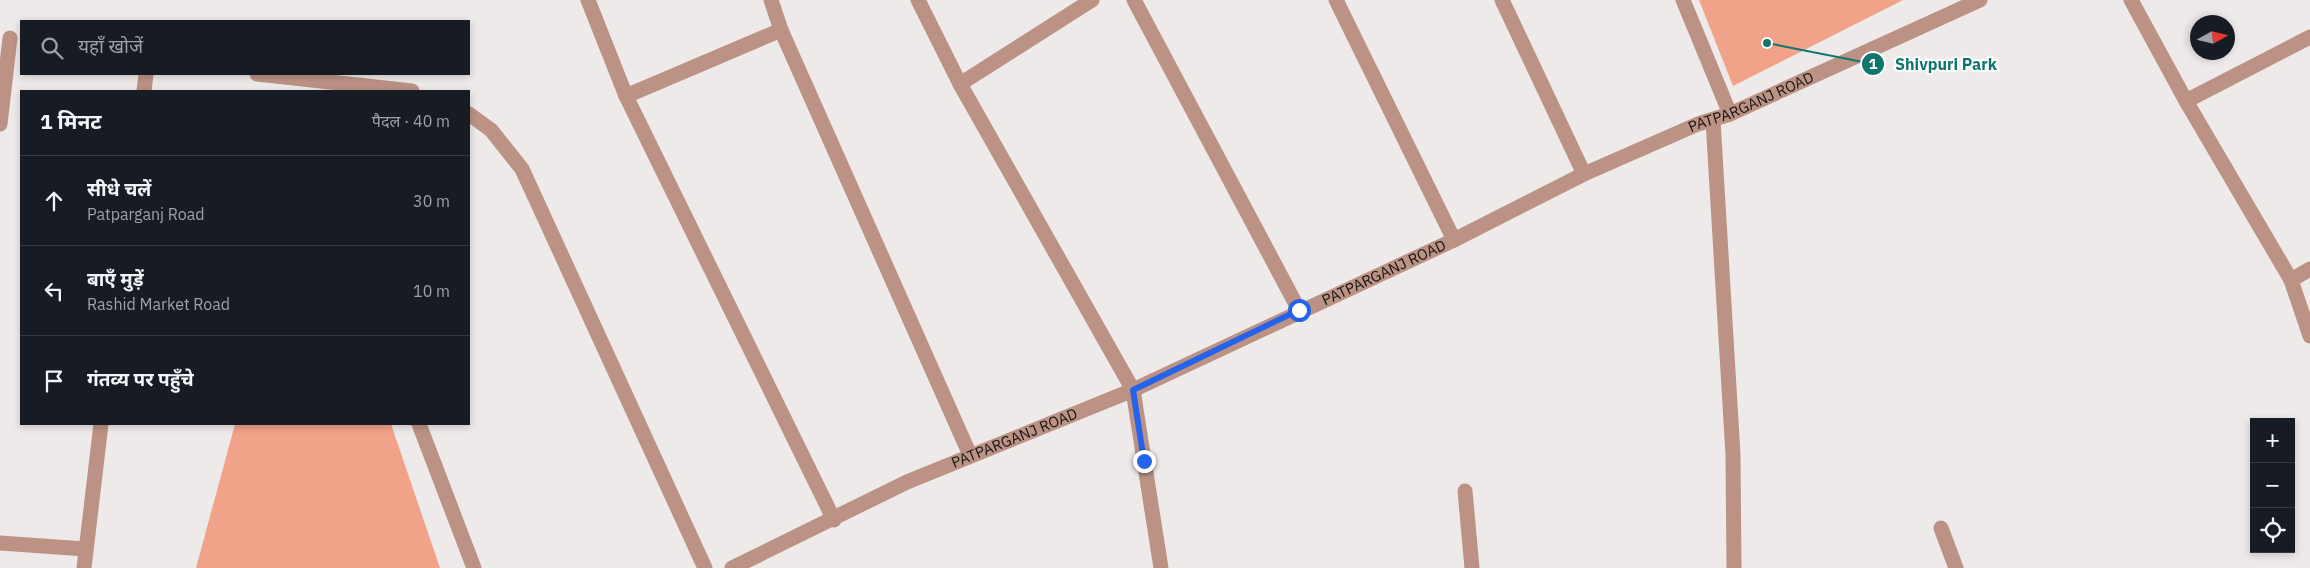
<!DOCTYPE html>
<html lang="hi">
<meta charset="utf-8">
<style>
:root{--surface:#171b24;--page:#20242c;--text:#f1f3f6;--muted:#9ea1a6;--line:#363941}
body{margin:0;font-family:"IBM Plex Sans","Noto Sans Devanagari",sans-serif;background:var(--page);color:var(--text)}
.controls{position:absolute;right:15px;bottom:15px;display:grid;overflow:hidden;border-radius:0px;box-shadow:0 2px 8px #0003}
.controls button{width:45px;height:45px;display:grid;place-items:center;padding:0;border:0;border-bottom:1px solid var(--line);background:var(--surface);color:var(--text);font:25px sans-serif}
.compass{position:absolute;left:2190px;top:15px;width:45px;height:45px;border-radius:50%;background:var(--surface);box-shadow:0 2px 8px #0003;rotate:82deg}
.stop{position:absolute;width:15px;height:15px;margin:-11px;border:4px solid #2563eb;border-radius:50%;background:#fff}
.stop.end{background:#2563eb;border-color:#fff;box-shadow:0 1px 5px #0008}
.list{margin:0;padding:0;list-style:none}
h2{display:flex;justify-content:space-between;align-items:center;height:65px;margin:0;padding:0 20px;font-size:21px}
h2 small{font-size:16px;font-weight:400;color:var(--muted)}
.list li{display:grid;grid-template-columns:32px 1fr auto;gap:15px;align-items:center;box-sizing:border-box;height:90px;padding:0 20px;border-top:1px solid var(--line)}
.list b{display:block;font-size:19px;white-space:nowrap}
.list p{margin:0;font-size:16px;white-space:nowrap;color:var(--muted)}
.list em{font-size:16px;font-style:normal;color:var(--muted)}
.icon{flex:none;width:28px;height:28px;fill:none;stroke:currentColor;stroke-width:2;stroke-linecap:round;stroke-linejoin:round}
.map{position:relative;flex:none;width:2310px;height:568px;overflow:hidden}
.search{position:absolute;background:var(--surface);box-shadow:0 2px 8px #0003;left:20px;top:20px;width:450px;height:55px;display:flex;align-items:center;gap:12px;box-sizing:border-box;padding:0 18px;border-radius:0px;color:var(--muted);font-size:19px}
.panel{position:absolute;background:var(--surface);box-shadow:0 2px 8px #0003;left:20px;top:90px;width:450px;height:335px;border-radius:0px}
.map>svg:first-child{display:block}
.green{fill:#f1a389}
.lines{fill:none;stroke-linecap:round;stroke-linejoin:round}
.minor{stroke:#bc9285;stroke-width:15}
.route{stroke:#2563eb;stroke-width:6}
.labels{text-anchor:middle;stroke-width:4.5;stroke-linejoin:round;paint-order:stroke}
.street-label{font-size:15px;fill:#161514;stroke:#fff}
.leader{fill:none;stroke:#0f766e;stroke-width:2}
.callout-dot{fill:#0f766e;stroke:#fff;stroke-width:2}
.mark-label{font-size:15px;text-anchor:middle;font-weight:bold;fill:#fff}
.callout-label{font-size:16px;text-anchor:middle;font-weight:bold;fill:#0f766e;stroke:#fff;stroke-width:4.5;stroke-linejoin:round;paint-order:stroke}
</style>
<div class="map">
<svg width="2310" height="568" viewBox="0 0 2310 568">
<rect width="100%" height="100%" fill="#eeeae9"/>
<g class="green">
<polygon points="1699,0 1903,0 1733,86"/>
<polygon points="235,424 391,424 440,568 196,568"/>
</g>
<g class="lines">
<g class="minor">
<polyline points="588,0 626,96 834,520"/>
<polyline points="771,0 781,30 970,455"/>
<polyline points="918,0 960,84 1133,390 1161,568"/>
<polyline points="1134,0 1299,310"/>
<polyline points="1336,0 1454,240"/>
<polyline points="1502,0 1584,174"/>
<polyline points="1683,0 1730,114"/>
<polyline points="2131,0 2186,101 2291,280 2310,269"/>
<polyline points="257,74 412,91"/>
<polyline points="960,84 1092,0"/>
<polyline points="144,91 146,74"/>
<polyline points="626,96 781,30"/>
<polyline points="2186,101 2310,37"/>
<polyline points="469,114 491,130 522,169 705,568"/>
<polyline points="1713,120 1733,455 1734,568"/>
<polyline points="0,124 10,38"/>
<polyline points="2291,280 2310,336"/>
<polyline points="419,424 474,568"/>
<polyline points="1465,491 1472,568"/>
<polyline points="1941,528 1956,568"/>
<polyline points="0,543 85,549"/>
<polyline points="84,568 101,424"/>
<path id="s1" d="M732 568 907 482 1133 390 1454 240 1584 174 1698 124 1730 114 1980 0"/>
</g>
</g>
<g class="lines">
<polyline class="route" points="1144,461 1133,390 1299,310"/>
</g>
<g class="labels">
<g class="street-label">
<text dy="5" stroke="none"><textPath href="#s1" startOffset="1121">PATPARGANJ ROAD</textPath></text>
<text dy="5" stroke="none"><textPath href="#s1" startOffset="716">PATPARGANJ ROAD</textPath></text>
<text dy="5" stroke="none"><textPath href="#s1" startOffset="311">PATPARGANJ ROAD</textPath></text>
</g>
</g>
<path class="leader" d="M1767 43L1873 64"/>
<g class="callout-dot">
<circle cx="1767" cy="43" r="5"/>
<circle cx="1873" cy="64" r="12"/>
</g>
<g class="mark-label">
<text x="1873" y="69">1</text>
</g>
<g class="callout-label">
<text x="1946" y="70">Shivpuri Park</text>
</g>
</svg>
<div class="controls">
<button>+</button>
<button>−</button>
<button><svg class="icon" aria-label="locate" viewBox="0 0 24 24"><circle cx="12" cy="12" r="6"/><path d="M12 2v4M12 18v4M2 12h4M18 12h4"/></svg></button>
</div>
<svg class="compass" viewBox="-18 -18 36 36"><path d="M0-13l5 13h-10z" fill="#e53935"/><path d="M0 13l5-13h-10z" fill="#9ea1a6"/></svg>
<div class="stop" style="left:1299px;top:310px"></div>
<div class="stop end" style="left:1144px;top:461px"></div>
<div class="search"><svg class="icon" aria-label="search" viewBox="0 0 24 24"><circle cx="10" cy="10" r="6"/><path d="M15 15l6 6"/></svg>यहाँ खोजें</div>
<section class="panel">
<h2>1 मिनट<small>पैदल · 40 m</small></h2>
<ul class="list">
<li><svg class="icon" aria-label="ahead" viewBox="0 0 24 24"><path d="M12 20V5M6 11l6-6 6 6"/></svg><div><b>सीधे चलें</b><p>Patparganj Road</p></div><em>30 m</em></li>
<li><svg class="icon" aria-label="left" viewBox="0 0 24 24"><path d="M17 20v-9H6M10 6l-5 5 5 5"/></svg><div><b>बाएँ मुड़ें</b><p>Rashid Market Road</p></div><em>10 m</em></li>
<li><svg class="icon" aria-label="arrive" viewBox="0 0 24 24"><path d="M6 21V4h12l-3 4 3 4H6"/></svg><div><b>गंतव्य पर पहुँचे</b></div></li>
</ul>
</section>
</div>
